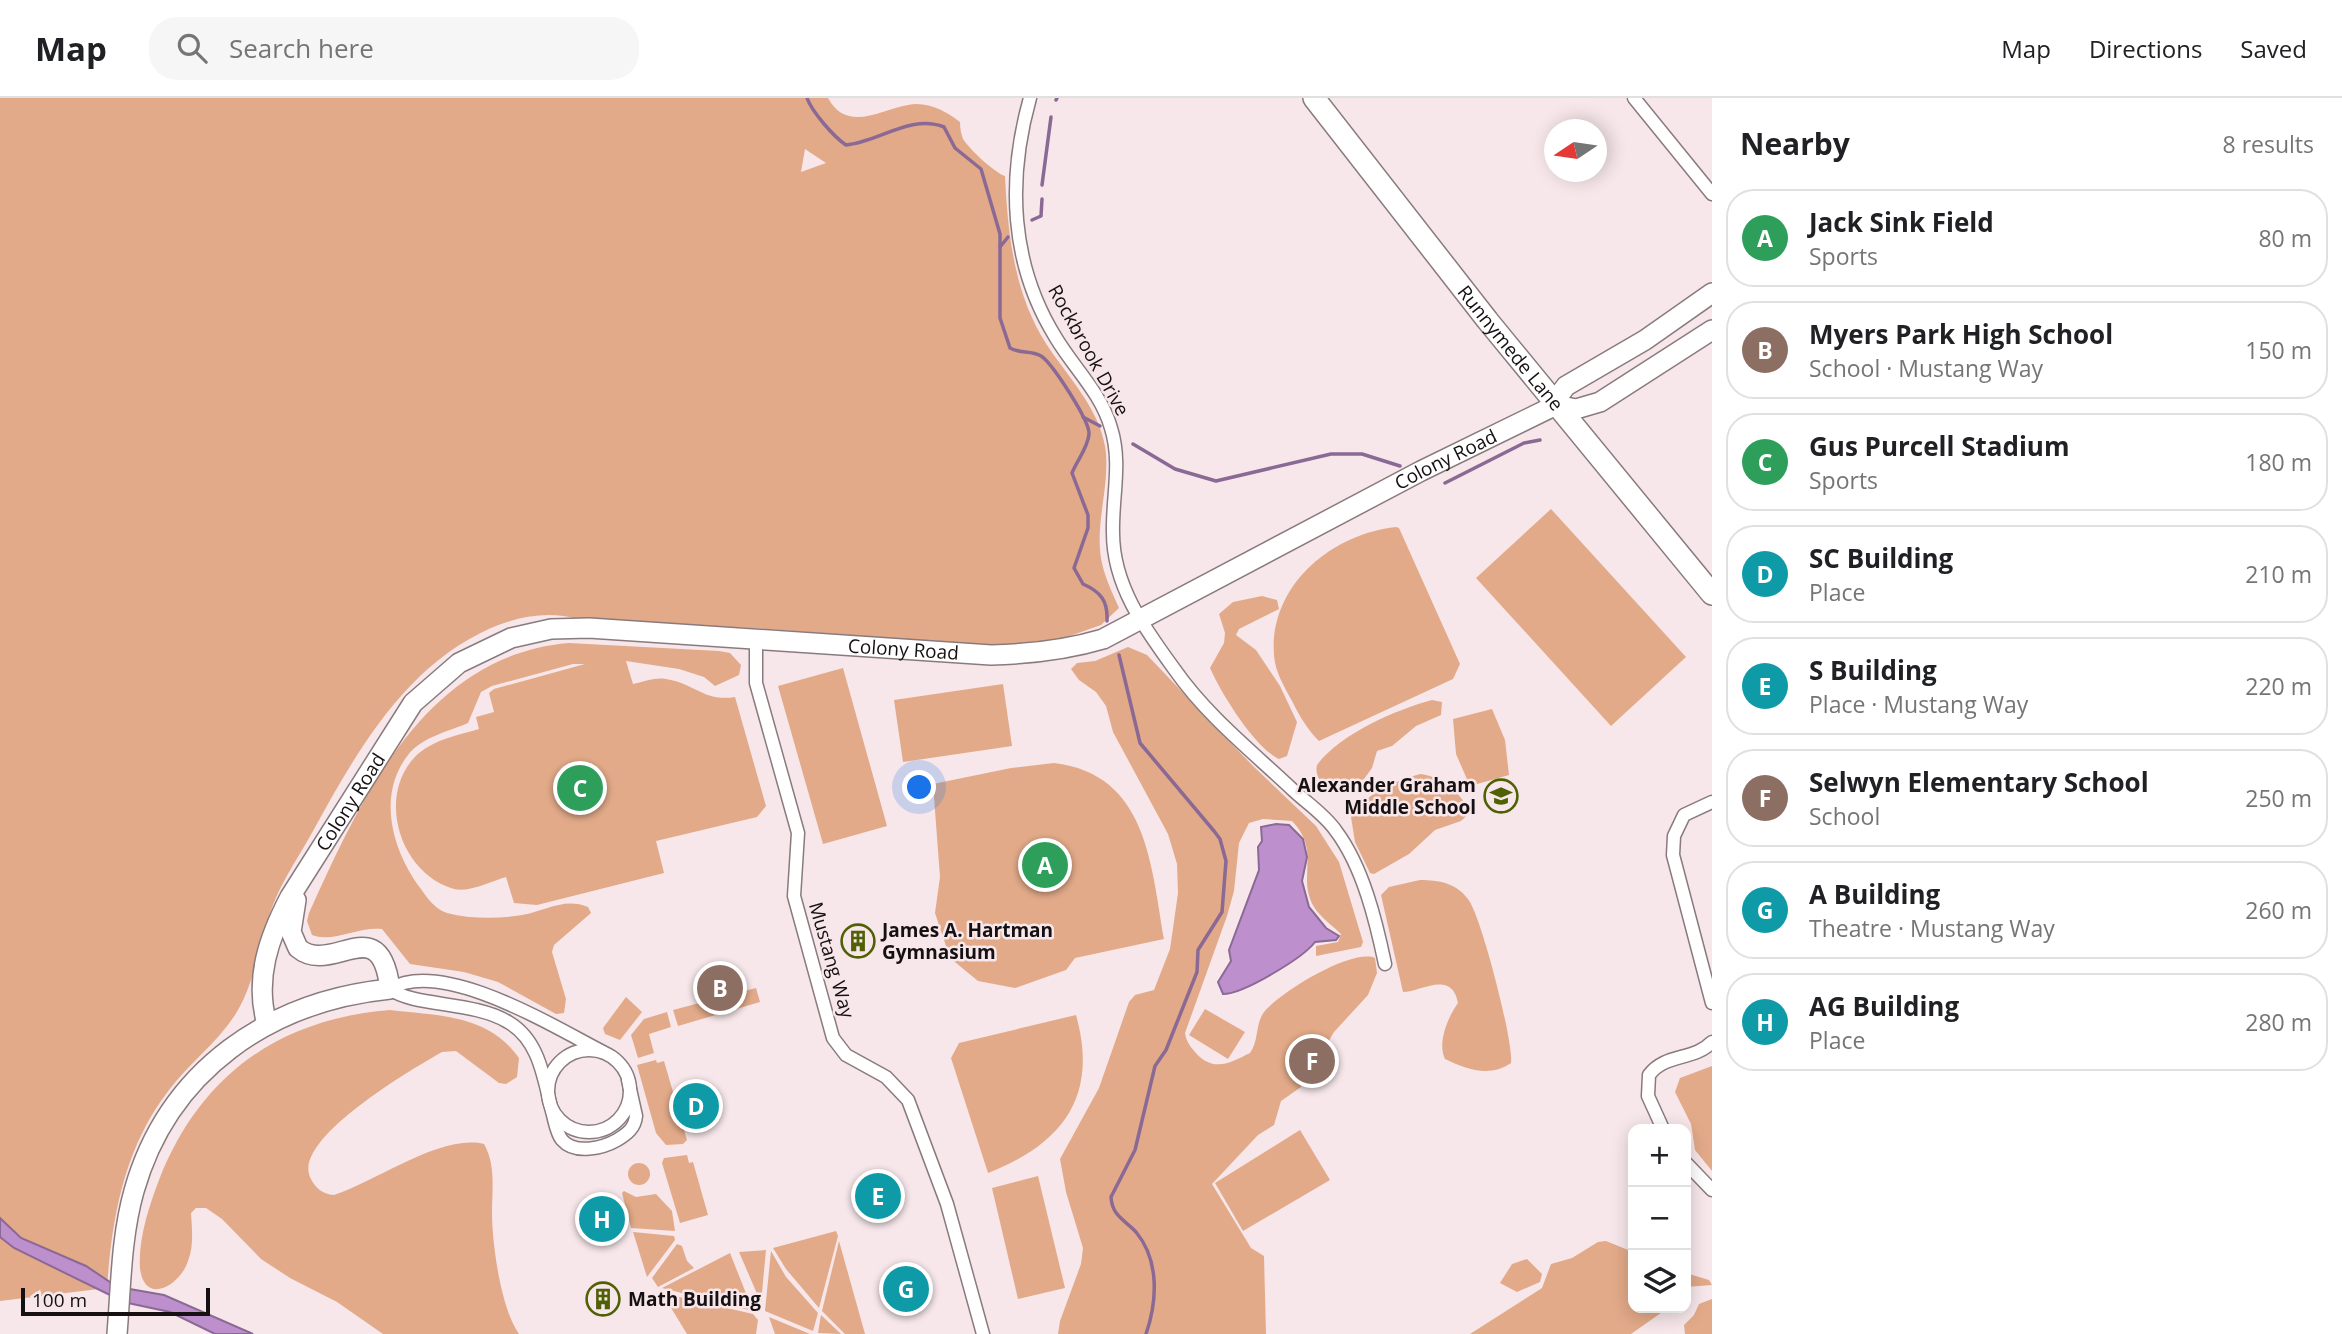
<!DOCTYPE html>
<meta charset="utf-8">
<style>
:root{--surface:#fff;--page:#f6f6f6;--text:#202124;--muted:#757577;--line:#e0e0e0;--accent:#d93025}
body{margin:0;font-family:"Open Sans",sans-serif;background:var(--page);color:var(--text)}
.controls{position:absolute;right:21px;bottom:21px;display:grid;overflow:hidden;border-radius:14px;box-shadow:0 4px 18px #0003}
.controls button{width:63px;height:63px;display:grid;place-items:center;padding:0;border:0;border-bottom:2px solid var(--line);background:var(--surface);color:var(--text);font:35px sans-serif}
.compass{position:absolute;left:1544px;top:21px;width:63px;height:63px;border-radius:50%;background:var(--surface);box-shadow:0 4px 18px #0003;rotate:257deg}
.scale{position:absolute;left:21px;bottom:18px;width:189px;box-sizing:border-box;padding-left:7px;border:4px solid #151011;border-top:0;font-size:19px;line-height:24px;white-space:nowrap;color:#151011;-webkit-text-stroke:5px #f7e7ea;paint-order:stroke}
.you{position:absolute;left:920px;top:690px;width:24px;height:24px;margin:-18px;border:5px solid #fff;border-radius:50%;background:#1a73e8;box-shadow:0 0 0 10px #1a73e833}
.badge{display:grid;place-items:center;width:46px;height:46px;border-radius:50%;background:var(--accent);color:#fff;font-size:23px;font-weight:700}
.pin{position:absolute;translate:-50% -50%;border:4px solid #fff;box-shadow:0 2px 7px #0006}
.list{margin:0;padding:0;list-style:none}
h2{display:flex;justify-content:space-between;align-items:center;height:91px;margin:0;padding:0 28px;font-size:30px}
h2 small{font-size:23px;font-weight:400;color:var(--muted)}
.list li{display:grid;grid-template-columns:46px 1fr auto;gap:21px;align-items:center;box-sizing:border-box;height:98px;margin:0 14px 14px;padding:0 14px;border:2px solid var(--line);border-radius:28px}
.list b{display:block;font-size:26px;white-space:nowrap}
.list p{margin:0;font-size:23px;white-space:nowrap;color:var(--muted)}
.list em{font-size:23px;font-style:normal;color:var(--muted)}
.icon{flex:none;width:38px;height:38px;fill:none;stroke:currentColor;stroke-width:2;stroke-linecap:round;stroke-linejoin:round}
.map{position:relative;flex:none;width:1712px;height:1236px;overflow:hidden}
header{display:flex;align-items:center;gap:42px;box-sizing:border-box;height:98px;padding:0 35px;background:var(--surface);border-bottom:2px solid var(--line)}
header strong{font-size:33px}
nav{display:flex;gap:38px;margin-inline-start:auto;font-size:24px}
.search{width:490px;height:63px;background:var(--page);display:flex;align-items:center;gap:18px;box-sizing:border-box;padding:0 24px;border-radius:28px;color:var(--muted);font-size:26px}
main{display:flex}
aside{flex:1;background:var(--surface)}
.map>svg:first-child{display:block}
.green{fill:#e2aa89;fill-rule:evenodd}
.water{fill:#be8fcd;stroke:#8b6995;stroke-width:2}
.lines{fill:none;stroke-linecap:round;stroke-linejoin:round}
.stream{stroke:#8b6995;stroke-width:3.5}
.street-casing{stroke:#897b7d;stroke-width:15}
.secondary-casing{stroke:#897b7d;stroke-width:22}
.primary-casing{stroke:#897b7d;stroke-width:24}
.street{stroke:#fff;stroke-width:12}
.secondary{stroke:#fff;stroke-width:19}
.primary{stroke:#fff;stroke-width:21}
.labels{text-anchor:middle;stroke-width:5;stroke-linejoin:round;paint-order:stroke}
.street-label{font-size:19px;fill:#151011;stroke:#f7e7ea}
.poi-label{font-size:19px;font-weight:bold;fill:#151011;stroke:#f7e7ea;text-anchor:start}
</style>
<header>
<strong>Map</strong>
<div class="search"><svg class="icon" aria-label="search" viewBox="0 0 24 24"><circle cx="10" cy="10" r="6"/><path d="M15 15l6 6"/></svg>Search here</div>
<nav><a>Map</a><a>Directions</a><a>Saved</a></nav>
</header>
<main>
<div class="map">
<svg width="1712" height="1236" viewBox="0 0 1712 1236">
<rect width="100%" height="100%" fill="#f7e7ea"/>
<g class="green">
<path d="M0 0H828C847 35 880 12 908 7 927 3 946 13 960 24 960 30 961 36 963 41 969 51 995 75 1005 78 1008 137 1014 196 1047 247 1068 279 1098 309 1105 348 1111 385 1095 423 1101 460 1104 478 1112 494 1119 510L1101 527 1064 540 1010 549 768 531 578 521C549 513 519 518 491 530 405 568 357 653 313 733 301 755 285 778 275 802 260 838 257 879 238 912 221 942 190 964 169 992 124 1050 112 1119 107 1190L0 1203ZM805 51 826 65 801 74Z"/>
<polygon points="1551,411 1686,559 1611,628 1476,480"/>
<path d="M1396 429 1399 430 1460 566 1453 581 1319 643C1307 631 1299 617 1292 603 1284 588 1275 574 1274 557 1269 488 1331 436 1396 429Z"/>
<path d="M1262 498 1277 502 1279 511 1239 531 1236 537 1256 552 1280 588 1297 624 1287 658 1279 661C1254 649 1221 595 1210 570L1224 545 1225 535 1219 516 1233 504Z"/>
<path d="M569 545 719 553 730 555 741 567 739 577 715 588 704 579 679 571 626 563 633 586C643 584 656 579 666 581 696 586 704 604 735 599L766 708 757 719 656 743 664 775 537 807 514 805 506 779C492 783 468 795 454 791 398 775 375 694 419 655 436 641 459 637 479 631L476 619 494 614 489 595 494 591 585 566H573L492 588 481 594 468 625C447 634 422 639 408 657 376 698 393 754 421 791 428 801 435 811 447 815 470 821 499 821 522 817 545 813 565 799 588 809L591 815 554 847 552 854 566 901 564 915 556 916 498 884 464 874 410 866 382 831C359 828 333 845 312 837L307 823 309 815C361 700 425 557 569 545Z"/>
<path d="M1128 549 1147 557 1252 667 1316 728 1339 764 1363 844 1361 849 1316 858V848L1338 844 1341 836C1332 827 1321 820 1314 809 1296 778 1322 754 1292 723L1263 721 1249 725 1239 745 1234 793 1227 818 1185 935C1186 943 1190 948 1195 954 1213 975 1230 965 1250 955 1259 943 1255 926 1264 914 1279 895 1352 850 1375 860L1377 875 1368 897 1334 934 1301 989 1281 1003 1274 1027 1258 1037 1212 1086 1251 1150 1264 1158 1266 1236H1058L1060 1223 1081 1166 1083 1150 1066 1094 1060 1061 1099 990 1129 904 1135 897 1154 892 1170 851 1178 795 1177 766 1168 736 1113 634 1106 608 1096 594 1079 582 1071 571 1077 565 1095 563Z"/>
<polygon points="843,570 887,728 823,746 778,588"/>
<polygon points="1003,586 1012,648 903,664 894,602"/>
<path d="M1432 602 1442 604 1441 617 1416 628 1392 648 1377 653 1372 670 1364 681 1336 692C1324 689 1314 680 1317 667 1340 636 1395 612 1432 602Z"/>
<polygon points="1492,611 1505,642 1509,677 1470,688 1456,656 1453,621"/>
<path d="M1054 665C1147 676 1151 766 1164 841L1075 860 1066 872 1015 890 978 883 950 860 935 815 940 779 933 686 1011 670Z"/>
<path d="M1421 676C1442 679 1462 695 1470 715L1461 723 1435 732 1409 756 1374 776 1370 775 1355 744 1351 719C1363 697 1398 681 1421 676Z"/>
<path d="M1420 782C1439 782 1456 785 1468 801 1481 817 1514 945 1511 965 1489 980 1466 971 1445 961 1437 945 1448 919 1458 905 1452 871 1420 894 1403 894L1381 797 1389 789Z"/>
<polygon points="756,890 760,904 678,928 673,912"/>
<polygon points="626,899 642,914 620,942 605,936 603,930"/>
<polygon points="1205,911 1245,934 1228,961 1189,937"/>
<path d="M390 912C439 918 488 916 519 960L517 979 506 986 499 985 456 953 442 954C414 970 293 1040 310 1079 315 1090 322 1096 334 1097 378 1083 440 1036 484 1046 496 1067 492 1091 492 1115 492 1146 501 1211 519 1236H383L337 1204 290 1180 261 1161 222 1121 206 1110H196L191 1115C192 1131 194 1148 188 1163 180 1188 144 1208 140 1170 138 1142 149 1108 159 1082 200 977 279 921 390 912Z"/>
<polygon points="667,914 671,929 649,936 654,955 638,960 631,937 644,921"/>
<path d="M1076 917C1099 999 1062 1046 988 1075L951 960 959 945Z"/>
<polygon points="656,962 657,965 664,963 687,1042 683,1046 666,1047 656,1035 637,967"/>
<polygon points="1712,968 1712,1073 1695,1052 1691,1026 1675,994 1680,980"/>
<polygon points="1300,1032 1330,1082 1243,1133 1215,1085"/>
<polygon points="687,1057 689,1065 693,1064 708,1117 680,1125 662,1065 664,1060"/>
<circle cx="639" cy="1076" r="11"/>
<polygon points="1038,1078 1065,1190 1018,1201 992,1090"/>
<polygon points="624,1093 636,1099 656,1096 672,1113 675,1133 631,1130 622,1095"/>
<polygon points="836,1133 838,1138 819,1210 786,1171 773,1150"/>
<polygon points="633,1134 674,1138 675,1142 647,1179"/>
<polygon points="839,1143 865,1236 845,1236 822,1213"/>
<polygon points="1606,1143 1633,1154 1633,1210 1668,1210 1631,1236 1470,1236 1542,1190 1551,1166 1572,1160 1598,1144"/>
<polygon points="677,1146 682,1148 687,1163 694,1170 658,1189 652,1180"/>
<polygon points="766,1152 761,1205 739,1154"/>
<polygon points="771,1153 786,1179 818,1215 813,1233 765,1213"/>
<polygon points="730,1155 753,1213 662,1190"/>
<polygon points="1527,1161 1542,1176 1540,1184 1517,1194 1500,1185 1512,1166"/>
<polygon points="1686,1175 1709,1182 1712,1187 1686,1189"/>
<polygon points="662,1195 753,1216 758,1222 756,1236 687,1236"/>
<polygon points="1712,1201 1712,1236 1685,1236 1684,1227 1694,1217 1699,1206"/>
<polygon points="821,1217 841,1236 818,1235"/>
<polygon points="769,1219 810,1236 775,1236"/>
</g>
<g class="water">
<path d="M1276 726 1289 727 1303 741 1307 759 1302 783 1309 809 1326 830 1339 838 1336 842 1315 844C1303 860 1243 896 1223 896L1218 884 1231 863 1229 852 1259 772 1258 749 1262 743 1261 729Z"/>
<polygon points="0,1120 21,1140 86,1168 113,1186 124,1190 164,1197 253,1236 215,1236 170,1214 128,1205 112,1198 14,1150 0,1139"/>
</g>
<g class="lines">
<g class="stream">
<path d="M807 0C812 14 834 39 846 47 879 44 910 16 944 29L955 50 981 71 1000 136V220L1010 250C1020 256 1031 252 1041 258 1052 265 1090 323 1089 336 1088 350 1077 362 1072 375L1088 417V430L1074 470 1083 486C1101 494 1108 503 1107 523"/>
<polyline points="1056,2 1057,0"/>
<polyline points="1042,87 1051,19"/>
<polyline points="1032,122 1041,118 1042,101"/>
<polyline points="1000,149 1008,139"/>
<polyline points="1083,319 1100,328"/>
<polyline points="1133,346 1175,371 1216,383 1331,356 1362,356 1400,368"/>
<polyline points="1445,385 1524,345 1540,342"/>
<path d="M1119 557 1140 645 1214 733 1220 741 1226 763 1222 814 1198 852 1197 874 1166 952 1155 968 1135 1052 1111 1099C1112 1118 1125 1122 1136 1134 1160 1163 1157 1204 1146 1236"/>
</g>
<defs>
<g id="street">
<path d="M1030 0C1007 82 1010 166 1056 240 1074 270 1101 295 1111 330 1122 365 1112 399 1113 435 1113 488 1145 531 1175 572 1207 618 1254 655 1294 693 1308 706 1325 717 1336 733 1363 769 1376 823 1385 866"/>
<polyline points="1634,0 1712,96"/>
<polyline points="756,540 756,585 798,735 794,798 833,940 846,957 886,979 908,1002 947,1106 983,1236"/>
<polyline points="1712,704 1684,717 1674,738 1673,757 1712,905"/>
<circle cx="589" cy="993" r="41"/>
<path d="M603 954C556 930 442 859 390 891 414 909 474 903 508 924 541 943 544 984 553 1017 555 1025 557 1036 562 1042 575 1057 603 1050 617 1042 627 1036 635 1030 636 1018L628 982"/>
<path d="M1663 1031 1648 998 1649 977C1665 955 1694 963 1712 944"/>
<polyline points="1686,1065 1712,1092"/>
</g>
<g id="secondary">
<polyline points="1556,307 1557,300 1566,288 1645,242 1712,195"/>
<path id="s1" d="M267 926C254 881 269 839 290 799L413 605 459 565 511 540 551 531 589 530 991 557C1030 556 1066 552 1103 541L1421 373 1556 307 1576 311 1600 304 1712 232"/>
<path d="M117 1236C121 1188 121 1139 134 1093 168 972 270 903 390 891 380 809 332 879 298 850L291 834 296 802"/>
</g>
<g id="primary">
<path id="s2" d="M1314 0 1488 223 1712 496"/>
</g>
</defs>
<use href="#street" class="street-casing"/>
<use href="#secondary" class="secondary-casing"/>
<use href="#primary" class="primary-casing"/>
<use href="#street" class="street"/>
<use href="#secondary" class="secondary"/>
<use href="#primary" class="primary"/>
</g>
<defs>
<symbol id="school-ring" viewBox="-11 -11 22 22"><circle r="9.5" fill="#f7e7ea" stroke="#4f6005" stroke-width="1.5"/><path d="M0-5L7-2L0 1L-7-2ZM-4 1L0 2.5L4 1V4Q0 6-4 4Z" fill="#4f6005"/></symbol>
<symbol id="building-ring" viewBox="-11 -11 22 22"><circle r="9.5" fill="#f7e7ea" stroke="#4f6005" stroke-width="1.5"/><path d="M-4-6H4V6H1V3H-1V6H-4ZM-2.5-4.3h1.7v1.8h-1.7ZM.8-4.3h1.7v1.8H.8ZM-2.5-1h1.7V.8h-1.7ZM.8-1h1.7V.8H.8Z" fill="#4f6005"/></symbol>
</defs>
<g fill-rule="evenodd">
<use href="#school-ring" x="1482" y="679" width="38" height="38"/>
<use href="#building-ring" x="839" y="824" width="38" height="38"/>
<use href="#building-ring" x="584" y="1182" width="38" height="38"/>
</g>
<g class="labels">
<g class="street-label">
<text dy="7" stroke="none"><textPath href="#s2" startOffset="318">Runnymede Lane</textPath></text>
<text transform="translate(1089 252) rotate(61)" y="7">Rockbrook Drive</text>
<text dy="7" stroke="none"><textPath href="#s1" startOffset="1463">Colony Road</textPath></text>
<text dy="7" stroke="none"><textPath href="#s1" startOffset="875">Colony Road</textPath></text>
<text dy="7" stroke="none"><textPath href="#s1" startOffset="245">Colony Road</textPath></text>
<text transform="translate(832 862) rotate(74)" y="7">Mustang Way</text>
</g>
<g class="poi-label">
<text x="1476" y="694" text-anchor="end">Alexander Graham<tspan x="1476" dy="22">Middle School</tspan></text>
<text x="882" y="839">James A. Hartman<tspan x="882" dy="22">Gymnasium</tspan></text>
<text x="628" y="1208">Math Building</text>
</g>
</g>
</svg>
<div class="controls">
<button>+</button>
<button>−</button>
<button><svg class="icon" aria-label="layers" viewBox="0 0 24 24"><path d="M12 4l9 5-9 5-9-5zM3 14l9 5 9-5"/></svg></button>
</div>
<svg class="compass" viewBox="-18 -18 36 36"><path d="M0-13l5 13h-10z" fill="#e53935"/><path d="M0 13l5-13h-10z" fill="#757577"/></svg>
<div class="scale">100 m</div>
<div class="you"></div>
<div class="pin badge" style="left:1045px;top:767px;background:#2e9e5b">A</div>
<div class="pin badge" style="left:720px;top:890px;background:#8d6e63">B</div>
<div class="pin badge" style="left:580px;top:690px;background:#2e9e5b">C</div>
<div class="pin badge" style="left:696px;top:1008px;background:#0f9aa8">D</div>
<div class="pin badge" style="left:878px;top:1098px;background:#0f9aa8">E</div>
<div class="pin badge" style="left:1312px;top:963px;background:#8d6e63">F</div>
<div class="pin badge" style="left:906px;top:1191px;background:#0f9aa8">G</div>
<div class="pin badge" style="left:602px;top:1121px;background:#0f9aa8">H</div>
</div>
<aside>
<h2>Nearby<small>8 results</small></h2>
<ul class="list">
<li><span class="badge" style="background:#2e9e5b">A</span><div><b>Jack Sink Field</b><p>Sports</p></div><em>80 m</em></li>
<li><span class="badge" style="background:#8d6e63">B</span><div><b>Myers Park High School</b><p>School · Mustang Way</p></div><em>150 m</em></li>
<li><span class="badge" style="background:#2e9e5b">C</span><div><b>Gus Purcell Stadium</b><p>Sports</p></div><em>180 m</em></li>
<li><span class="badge" style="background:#0f9aa8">D</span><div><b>SC Building</b><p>Place</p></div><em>210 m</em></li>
<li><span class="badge" style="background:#0f9aa8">E</span><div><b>S Building</b><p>Place · Mustang Way</p></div><em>220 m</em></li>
<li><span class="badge" style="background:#8d6e63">F</span><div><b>Selwyn Elementary School</b><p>School</p></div><em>250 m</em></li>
<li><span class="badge" style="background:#0f9aa8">G</span><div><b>A Building</b><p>Theatre · Mustang Way</p></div><em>260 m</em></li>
<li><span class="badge" style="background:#0f9aa8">H</span><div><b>AG Building</b><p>Place</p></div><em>280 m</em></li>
</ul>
</aside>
</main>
